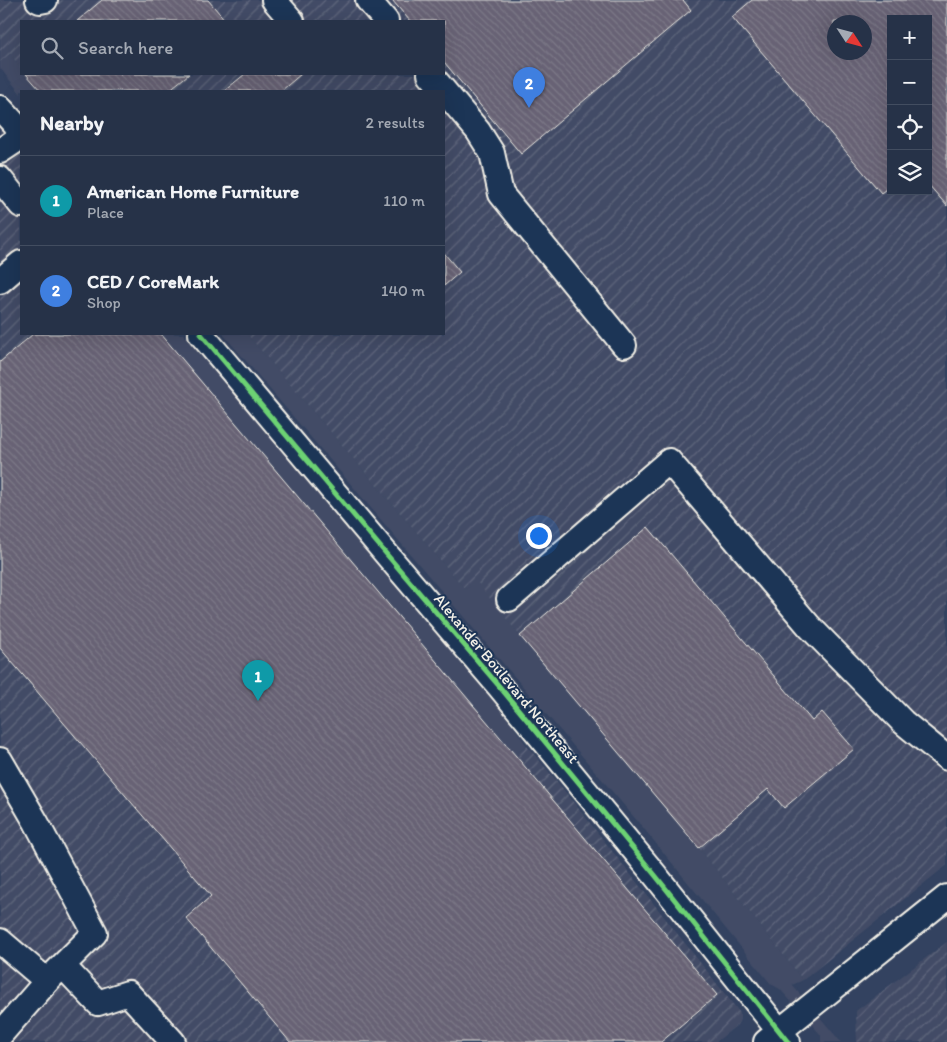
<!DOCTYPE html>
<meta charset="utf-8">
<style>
:root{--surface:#263248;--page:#323e52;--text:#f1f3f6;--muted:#a4aab4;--line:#424d60;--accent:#8c9099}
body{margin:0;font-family:Itim,sans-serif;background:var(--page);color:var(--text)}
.controls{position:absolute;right:15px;top:15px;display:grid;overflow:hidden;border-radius:0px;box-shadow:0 5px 20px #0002}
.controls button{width:45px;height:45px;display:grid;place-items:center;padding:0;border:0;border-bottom:1px solid var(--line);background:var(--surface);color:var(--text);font:25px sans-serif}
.compass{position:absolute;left:827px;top:15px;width:45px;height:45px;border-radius:50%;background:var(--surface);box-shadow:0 5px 20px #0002;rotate:126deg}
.you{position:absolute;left:538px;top:535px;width:18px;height:18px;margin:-12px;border:4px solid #fff;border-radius:50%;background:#1a73e8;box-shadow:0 0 0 8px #1a73e833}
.badge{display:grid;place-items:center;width:32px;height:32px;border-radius:50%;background:var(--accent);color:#fff;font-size:16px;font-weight:700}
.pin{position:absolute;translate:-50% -41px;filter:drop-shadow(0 1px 2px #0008)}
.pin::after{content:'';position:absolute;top:26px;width:18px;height:15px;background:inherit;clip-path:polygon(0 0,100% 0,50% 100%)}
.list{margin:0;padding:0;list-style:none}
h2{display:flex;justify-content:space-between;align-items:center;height:65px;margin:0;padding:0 20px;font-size:21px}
h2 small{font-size:16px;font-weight:400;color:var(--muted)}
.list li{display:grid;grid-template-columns:32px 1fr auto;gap:15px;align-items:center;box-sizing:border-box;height:90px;padding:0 20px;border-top:1px solid var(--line)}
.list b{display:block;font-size:19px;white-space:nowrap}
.list p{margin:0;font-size:16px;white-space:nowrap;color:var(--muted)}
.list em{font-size:16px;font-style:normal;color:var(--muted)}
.icon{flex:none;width:28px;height:28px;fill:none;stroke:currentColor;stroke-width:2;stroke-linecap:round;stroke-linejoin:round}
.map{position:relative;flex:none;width:947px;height:1042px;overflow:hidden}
.search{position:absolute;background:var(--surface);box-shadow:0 5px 20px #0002;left:20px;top:20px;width:425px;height:55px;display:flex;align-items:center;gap:12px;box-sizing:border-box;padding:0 18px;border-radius:0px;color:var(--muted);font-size:19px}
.panel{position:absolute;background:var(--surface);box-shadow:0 5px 20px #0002;left:20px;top:90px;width:425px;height:245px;border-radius:0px}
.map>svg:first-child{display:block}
.built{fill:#434c66}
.industrial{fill:url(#industrial-furrows);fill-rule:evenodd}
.building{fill:url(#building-back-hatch);stroke:#f4f1e8;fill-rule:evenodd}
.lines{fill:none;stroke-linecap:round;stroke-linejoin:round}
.minor-casing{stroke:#f4f1e8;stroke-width:28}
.minor{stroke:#1d3557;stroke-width:24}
.cycleway-casing{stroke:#1d3557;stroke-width:8}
.cycleway{stroke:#6cd273;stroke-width:5}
.labels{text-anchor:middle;stroke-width:4;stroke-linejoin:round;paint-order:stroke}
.street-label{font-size:16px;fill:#f4f1e8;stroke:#1d3557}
</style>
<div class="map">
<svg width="947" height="1042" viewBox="0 0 947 1042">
<defs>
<pattern id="industrial-furrows" width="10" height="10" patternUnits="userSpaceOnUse" patternTransform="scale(1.25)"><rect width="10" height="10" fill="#434c66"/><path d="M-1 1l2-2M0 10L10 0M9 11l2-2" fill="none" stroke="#5f667c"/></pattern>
<pattern id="building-back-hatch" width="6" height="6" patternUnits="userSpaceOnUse" patternTransform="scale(1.25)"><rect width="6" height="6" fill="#676274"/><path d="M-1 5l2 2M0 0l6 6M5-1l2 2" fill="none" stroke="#7d7988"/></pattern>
</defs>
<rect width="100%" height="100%" fill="#334260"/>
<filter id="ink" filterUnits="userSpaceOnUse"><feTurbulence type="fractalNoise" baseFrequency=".02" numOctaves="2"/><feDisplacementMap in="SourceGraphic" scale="10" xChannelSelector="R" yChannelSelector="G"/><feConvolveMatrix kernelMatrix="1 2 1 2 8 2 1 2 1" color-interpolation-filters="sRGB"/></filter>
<g filter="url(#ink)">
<g class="built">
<polygon points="10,54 21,68 21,74 26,74 41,91 21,91 21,94 0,68 0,62"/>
<polygon points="161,334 183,334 504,713 527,746 515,754"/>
<polygon points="223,334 247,334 465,589 477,581 520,636 699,848 803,980 792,985 841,1042 821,1042 821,1035 780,989 771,984 645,830"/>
</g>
<g class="industrial">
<path d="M0 0H947V865L803 980 699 848 520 636 477 582 465 589 247 334H444V91H41L26 74H444V21H21V68L10 54 0 62ZM891 19H928V191H891ZM834 22H864V52H834Z"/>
<polygon points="0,128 21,151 21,334 161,334 515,754 527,746 556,780 740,1013 740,1020 737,1025 716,1042 5,1042 0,1039"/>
<polygon points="947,942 947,1042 857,1042 856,1011"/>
</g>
<g class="building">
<polygon points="102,0 208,0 226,21 77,21"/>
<polygon points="392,0 683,0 691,10 521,154 444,62 444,21 410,21"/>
<path d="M752 0H947V206L928 184V19H891V185L881 193 732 17ZM834 22H864V52H834Z"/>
<polygon points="26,74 189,74 168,91 41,91"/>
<polygon points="245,74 301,74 281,91 224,91"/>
<polygon points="444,253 460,272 444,286"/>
<polygon points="33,334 161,334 717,995 661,1042 290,1042 186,918 211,896 0,648 0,362"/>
<polygon points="648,527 812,721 822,712 854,749 784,808 768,789 699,848 520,636"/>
</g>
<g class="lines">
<defs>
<g id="minor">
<polyline points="38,0 40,1 45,0"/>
<polyline points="274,0 292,21"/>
<polyline points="368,0 386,21"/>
<polyline points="430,74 478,131 492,153 501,194 624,345"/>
<polyline points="0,108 21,131"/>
<polyline points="0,151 21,137"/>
<polyline points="0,179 21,205"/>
<polyline points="0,281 21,263"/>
<polyline points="201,334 388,556 499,686 655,875 788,1042"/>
<polyline points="509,599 669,461 809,626 903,722 947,758"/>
<polyline points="0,760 36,822 95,933 47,981"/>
<polyline points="0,941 47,981 0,1035"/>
<polyline points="63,966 98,1003 128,993 173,1042"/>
<polyline points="766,1042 947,897"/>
</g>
</defs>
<use href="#minor" class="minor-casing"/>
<use href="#minor" class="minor"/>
<defs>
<polyline id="cycleway" points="201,334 388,556 499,686 655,875 788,1042"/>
</defs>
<use href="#cycleway" class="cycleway-casing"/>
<use href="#cycleway" class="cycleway"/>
</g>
</g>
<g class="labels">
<g class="street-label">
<text transform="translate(507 678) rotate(50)" y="6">Alexander Boulevard Northeast</text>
</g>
</g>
</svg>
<div class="controls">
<button>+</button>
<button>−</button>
<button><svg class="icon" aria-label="locate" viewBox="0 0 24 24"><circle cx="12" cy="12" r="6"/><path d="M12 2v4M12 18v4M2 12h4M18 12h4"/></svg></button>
<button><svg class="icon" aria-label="layers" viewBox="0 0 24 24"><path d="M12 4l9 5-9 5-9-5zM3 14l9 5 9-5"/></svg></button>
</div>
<svg class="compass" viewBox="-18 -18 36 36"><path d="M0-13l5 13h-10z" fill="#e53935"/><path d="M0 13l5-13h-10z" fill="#a4aab4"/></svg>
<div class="you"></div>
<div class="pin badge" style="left:258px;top:701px;background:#0f9aa8">1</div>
<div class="pin badge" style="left:529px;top:108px;background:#3f7fe0">2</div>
<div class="search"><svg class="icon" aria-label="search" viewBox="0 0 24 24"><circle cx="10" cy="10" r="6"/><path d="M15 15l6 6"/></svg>Search here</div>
<section class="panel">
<h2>Nearby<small>2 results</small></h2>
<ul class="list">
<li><span class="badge" style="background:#0f9aa8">1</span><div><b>American Home Furniture</b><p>Place</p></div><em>110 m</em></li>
<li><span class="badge" style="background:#3f7fe0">2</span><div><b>CED / CoreMark</b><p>Shop</p></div><em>140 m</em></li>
</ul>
</section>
</div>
